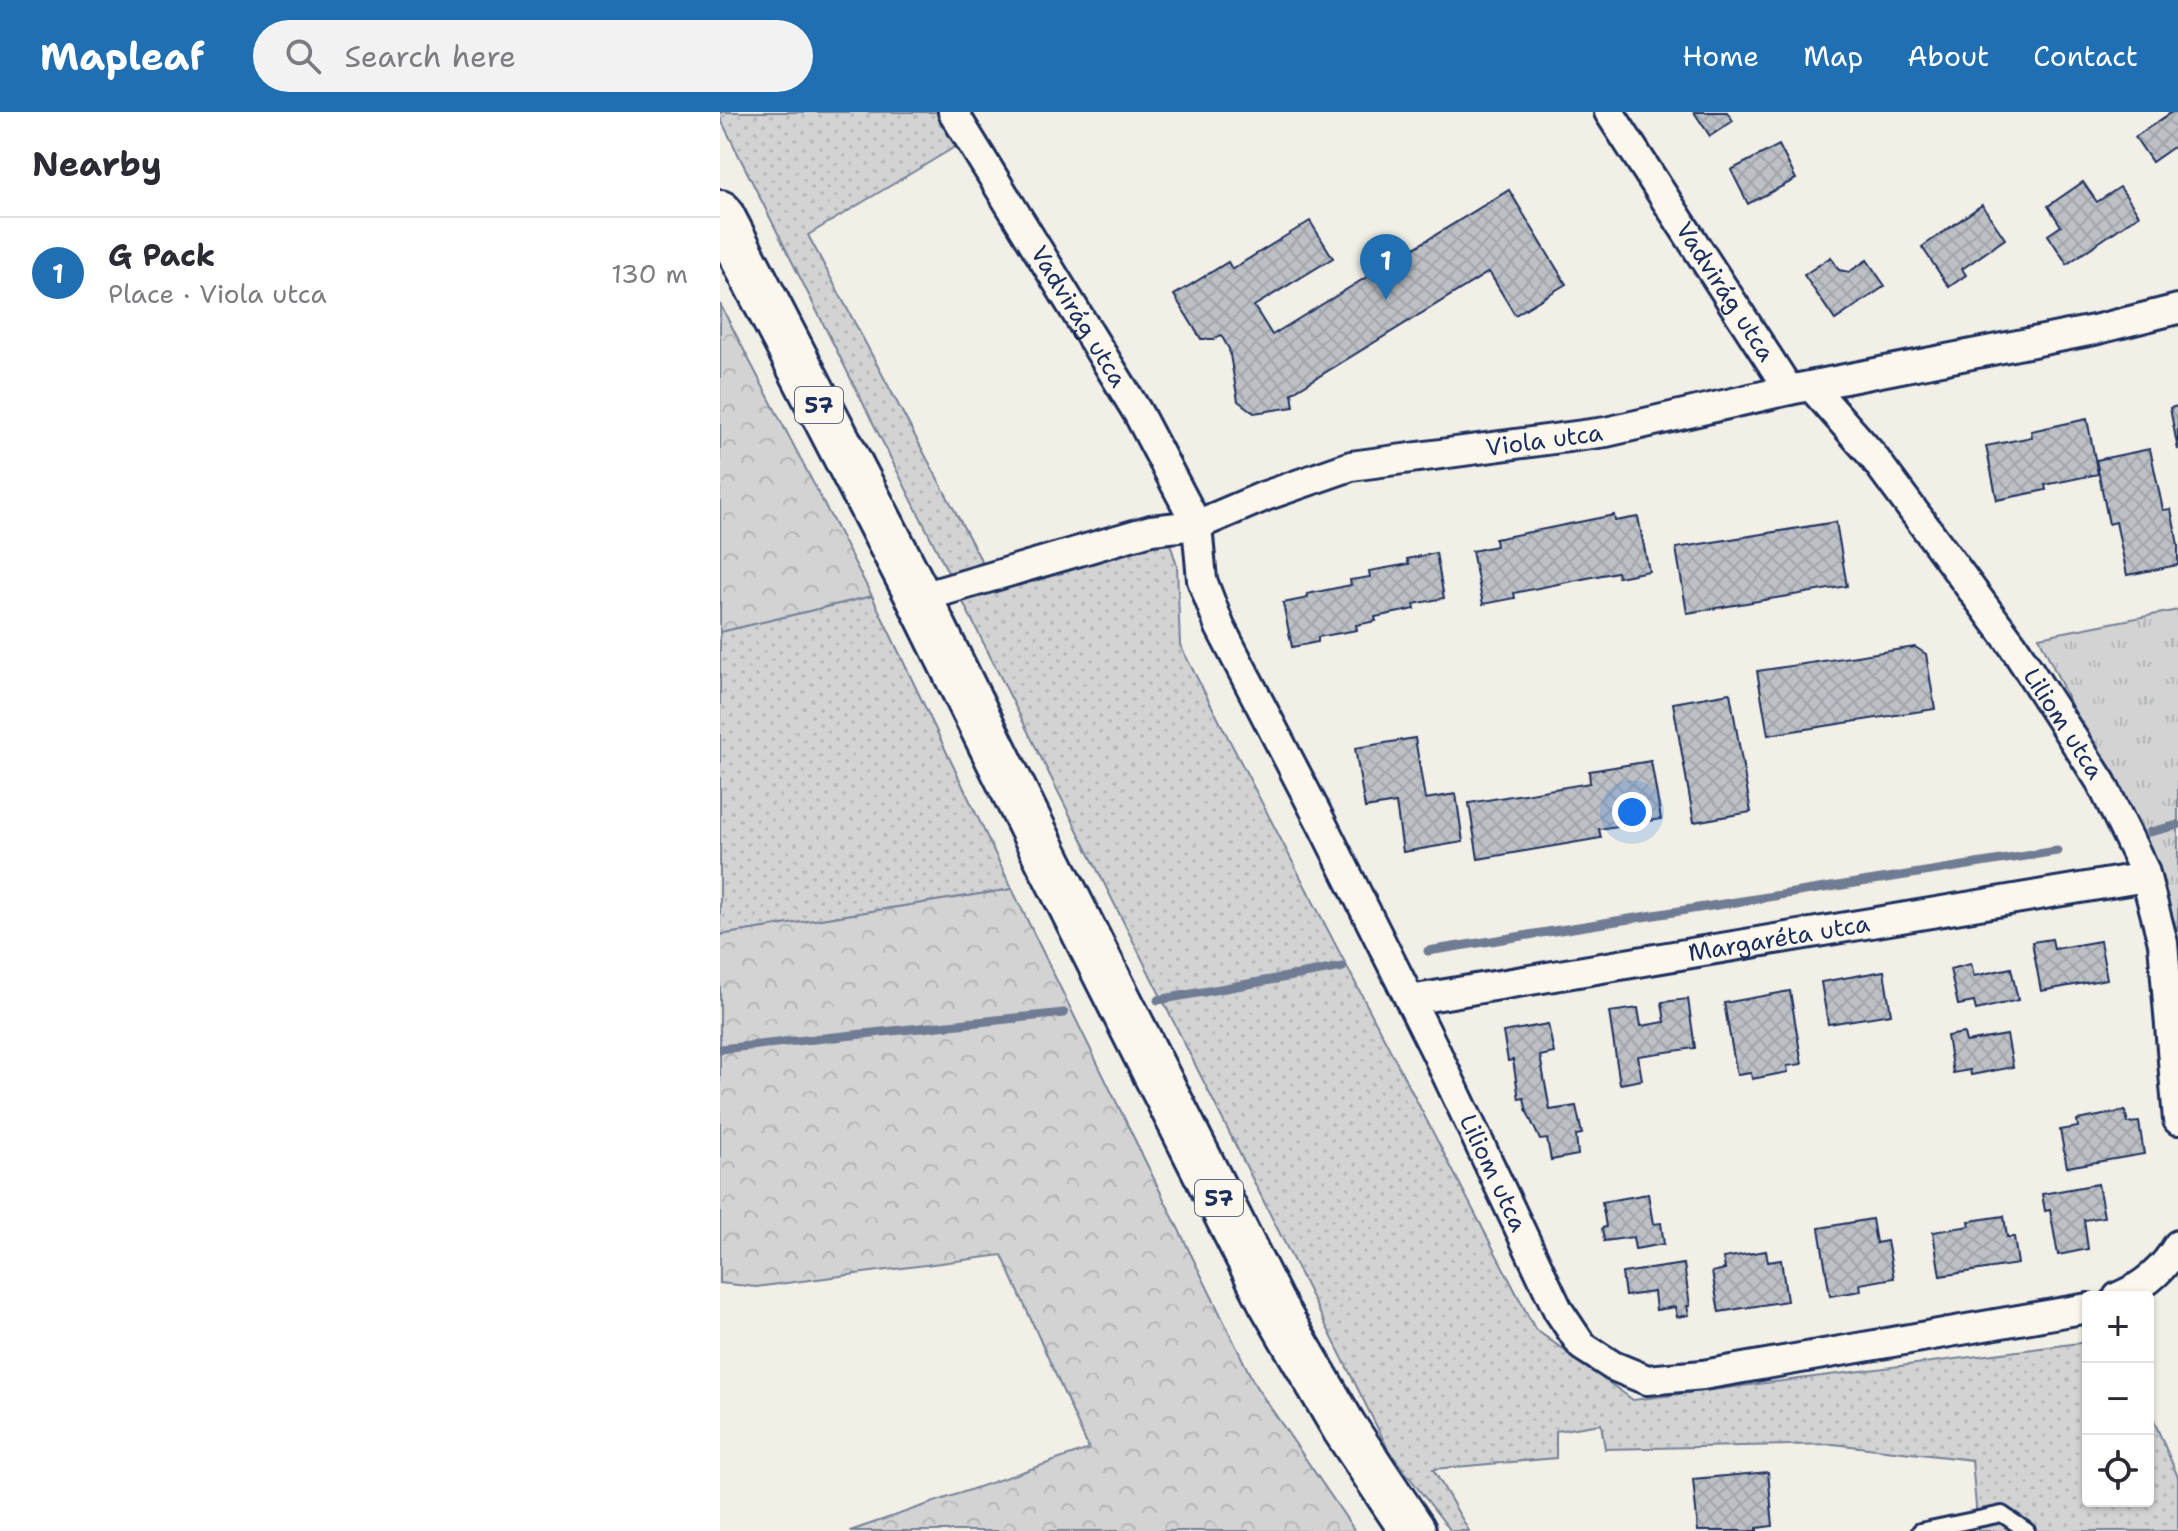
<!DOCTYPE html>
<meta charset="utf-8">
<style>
:root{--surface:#fff;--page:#f2f2f3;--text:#2b2b33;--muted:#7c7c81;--line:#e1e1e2;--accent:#1f6fb2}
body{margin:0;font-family:"Shantell Sans",sans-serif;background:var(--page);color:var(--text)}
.controls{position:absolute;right:24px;bottom:24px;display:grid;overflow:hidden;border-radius:8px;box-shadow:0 2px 6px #0004}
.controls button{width:72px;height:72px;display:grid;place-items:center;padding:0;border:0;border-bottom:2px solid var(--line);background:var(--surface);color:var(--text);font:40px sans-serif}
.you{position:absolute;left:912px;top:700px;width:28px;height:28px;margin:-20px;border:6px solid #fff;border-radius:50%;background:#1a73e8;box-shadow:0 0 0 12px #1a73e833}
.badge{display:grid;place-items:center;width:52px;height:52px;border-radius:50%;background:var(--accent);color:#fff;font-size:26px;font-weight:700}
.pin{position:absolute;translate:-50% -66px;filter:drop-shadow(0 2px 4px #0008)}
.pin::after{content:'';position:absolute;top:42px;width:28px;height:24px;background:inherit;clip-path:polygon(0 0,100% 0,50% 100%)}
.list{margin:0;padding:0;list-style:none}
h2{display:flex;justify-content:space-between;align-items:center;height:104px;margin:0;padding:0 32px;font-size:34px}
h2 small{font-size:26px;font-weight:400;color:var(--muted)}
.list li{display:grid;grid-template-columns:52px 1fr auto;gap:24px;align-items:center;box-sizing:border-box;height:112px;padding:0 32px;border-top:2px solid var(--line)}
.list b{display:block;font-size:30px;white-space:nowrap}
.list p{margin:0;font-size:26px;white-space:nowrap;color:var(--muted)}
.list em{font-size:26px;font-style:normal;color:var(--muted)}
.icon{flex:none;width:44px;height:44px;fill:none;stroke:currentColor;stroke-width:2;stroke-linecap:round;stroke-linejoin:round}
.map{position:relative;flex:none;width:1458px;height:1419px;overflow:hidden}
header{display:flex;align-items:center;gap:48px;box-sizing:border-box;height:112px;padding:0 40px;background:var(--accent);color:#fff}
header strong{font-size:38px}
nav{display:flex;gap:44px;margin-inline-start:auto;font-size:28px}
.search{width:560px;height:72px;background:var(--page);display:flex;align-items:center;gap:20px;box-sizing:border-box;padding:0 28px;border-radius:44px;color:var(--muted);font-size:30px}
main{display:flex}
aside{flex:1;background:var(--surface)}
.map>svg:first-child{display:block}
.grass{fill:url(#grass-dots);stroke:#768198;stroke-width:2}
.forest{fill:url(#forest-crowns);stroke:#768198;stroke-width:2}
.park{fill:url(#park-tufts);stroke:#768198;stroke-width:2}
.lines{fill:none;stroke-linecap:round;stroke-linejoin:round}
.stream{stroke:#707b93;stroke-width:9}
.building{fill:url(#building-cross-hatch);stroke:#1b2f5e;stroke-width:2}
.lane-casing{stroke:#1b2f5e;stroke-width:20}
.street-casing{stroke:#1b2f5e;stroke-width:34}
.primary-casing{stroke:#1b2f5e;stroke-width:50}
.lane{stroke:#fbf7ec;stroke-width:14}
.street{stroke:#fbf7ec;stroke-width:28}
.primary{stroke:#fbf7ec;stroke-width:44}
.labels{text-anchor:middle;stroke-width:7;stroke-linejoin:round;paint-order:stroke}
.shield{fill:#fbf7ec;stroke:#5e6b89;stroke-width:2}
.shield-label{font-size:22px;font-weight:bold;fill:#1b2f5e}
.street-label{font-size:24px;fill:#1b2f5e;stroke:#fbf7ec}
</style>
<header>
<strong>Mapleaf</strong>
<div class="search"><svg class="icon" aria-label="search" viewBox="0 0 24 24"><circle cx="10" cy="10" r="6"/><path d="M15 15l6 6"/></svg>Search here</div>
<nav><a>Home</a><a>Map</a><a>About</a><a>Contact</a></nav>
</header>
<main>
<aside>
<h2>Nearby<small></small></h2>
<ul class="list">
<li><span class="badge">1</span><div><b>G Pack</b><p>Place · Viola utca</p></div><em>130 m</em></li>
</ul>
</aside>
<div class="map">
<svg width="1458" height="1419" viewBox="0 0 1458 1419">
<defs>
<pattern id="grass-dots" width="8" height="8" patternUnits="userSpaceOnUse" patternTransform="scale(2)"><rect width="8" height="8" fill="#d2d3d2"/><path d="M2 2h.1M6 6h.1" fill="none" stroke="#b4b5b7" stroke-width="1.8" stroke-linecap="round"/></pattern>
<pattern id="forest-crowns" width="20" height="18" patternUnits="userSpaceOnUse" patternTransform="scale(2)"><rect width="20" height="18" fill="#d2d3d2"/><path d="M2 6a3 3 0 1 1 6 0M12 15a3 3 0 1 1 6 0" fill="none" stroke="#b4b5b7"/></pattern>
<pattern id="park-tufts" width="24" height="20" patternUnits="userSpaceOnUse" patternTransform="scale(2)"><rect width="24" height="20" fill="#d2d3d2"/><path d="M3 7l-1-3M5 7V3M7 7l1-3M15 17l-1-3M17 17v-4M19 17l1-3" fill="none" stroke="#b4b5b7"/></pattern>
<pattern id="building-cross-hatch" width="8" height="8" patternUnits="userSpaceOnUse" patternTransform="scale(2)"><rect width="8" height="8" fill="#bdc0c4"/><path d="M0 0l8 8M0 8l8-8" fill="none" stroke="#a2a5ab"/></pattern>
</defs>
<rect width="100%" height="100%" fill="#f2efe6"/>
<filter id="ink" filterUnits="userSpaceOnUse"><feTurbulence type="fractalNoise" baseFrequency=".0125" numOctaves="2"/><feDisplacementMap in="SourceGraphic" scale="16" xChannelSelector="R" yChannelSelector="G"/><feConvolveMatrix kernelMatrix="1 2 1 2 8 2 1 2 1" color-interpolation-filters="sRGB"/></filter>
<g filter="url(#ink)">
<g class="grass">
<polygon points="0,0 234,0 250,26 88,123 270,465 442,405 457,454 460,533 815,1217 913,1288 1368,1230 1368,1389 1428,1389 1428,1295 1458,1365 1458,1419 1258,1419 1252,1348 1113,1332 885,1337 881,1312 836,1319 836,1346 713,1357 749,1419 731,1419 669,1339 0,6"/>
<polygon points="152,484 292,777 0,823 0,520"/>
</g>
<g class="forest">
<polygon points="0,192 152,484 0,520"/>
<polygon points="292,777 535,1273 635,1419 130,1419 369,1337 282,1143 36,1175 0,1171 0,823"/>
</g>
<polygon class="park" points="1458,498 1458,819 1319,525"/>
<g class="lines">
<g class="stream">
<polyline points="1430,720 1458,713"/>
<polyline points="708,839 1337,739"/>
<polyline points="438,888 623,855"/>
<polyline points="0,937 344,901"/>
</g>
</g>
<g class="building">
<polygon points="974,0 1007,0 1013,9 990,24"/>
<polygon points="1452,0 1458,0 1458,38 1455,34 1432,50 1415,25"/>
<polygon points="1059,33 1076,67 1028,92 1011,58"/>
<polygon points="1363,70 1377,90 1400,75 1419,103 1347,152 1328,123 1341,114 1328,94"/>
<polygon points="789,78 846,172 795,203 769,160 572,281 574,295 534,301 518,289 509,237 501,223 494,227 481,227 454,183 508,150 512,157 590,109 613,146 534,194 552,223"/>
<polygon points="1262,93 1285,127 1242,157 1246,163 1229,175 1202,135"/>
<polygon points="1111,145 1119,158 1129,160 1147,148 1165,174 1115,208 1084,163"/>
<polygon points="1458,294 1458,338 1450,296"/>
<polygon points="1367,307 1378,362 1325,373 1326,378 1277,388 1266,334 1312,325 1311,319"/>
<polygon points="1430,337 1443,398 1451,397 1458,433 1458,453 1407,463 1396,410 1389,412 1376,348"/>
<polygon points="894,403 895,409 918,405 929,459 898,465 897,460 794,481 795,486 763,492 752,439 776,434 775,427"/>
<polygon points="1116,410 1127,474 967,501 956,436"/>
<polygon points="716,441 724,486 694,492 695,497 655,505 656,509 636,513 637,518 598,525 598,530 572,535 563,491 588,486 587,482 631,473 630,468 650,465 649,459 689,452 687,447"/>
<polygon points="1195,535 1206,542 1215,597 1048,623 1037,559"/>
<polygon points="1010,581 1031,700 974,710 953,591"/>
<polygon points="695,626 705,687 736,682 743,730 683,740 676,691 645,696 635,636"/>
<polygon points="931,649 941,707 879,717 881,726 758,747 749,691 870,671 869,659"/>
<polygon points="1332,827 1334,837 1380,829 1387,867 1321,879 1312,830"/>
<polygon points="1251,852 1254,864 1291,856 1298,888 1256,898 1254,890 1238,893 1230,857"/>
<polygon points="1164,859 1171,902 1108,912 1101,870"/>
<polygon points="1070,879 1082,952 1067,954 1068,960 1032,967 1031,961 1017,963 1004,891"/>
<polygon points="968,887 975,936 918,944 922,968 900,972 889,900 918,896 921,914 945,910 942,890"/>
<polygon points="828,912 834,941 820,944 830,998 856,994 862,1022 856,1023 858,1043 831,1048 827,1027 820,1028 807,1000 804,986 799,987 793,948 788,949 783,920"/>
<polygon points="1244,921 1246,930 1287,923 1293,955 1251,963 1250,958 1233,961 1227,924"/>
<polygon points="1405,999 1408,1011 1419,1010 1424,1042 1347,1055 1340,1018 1358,1015 1357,1008"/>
<polygon points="1378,1072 1384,1105 1364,1108 1368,1137 1338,1143 1330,1098 1325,1099 1322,1082"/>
<polygon points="928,1082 933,1112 941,1111 944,1132 915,1137 913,1125 884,1129 882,1116 886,1115 882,1090"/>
<polygon points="1284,1104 1287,1125 1294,1125 1298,1152 1220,1164 1213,1120 1250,1114 1249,1109"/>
<polygon points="1152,1107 1156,1131 1167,1129 1174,1166 1140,1172 1141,1179 1110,1184 1099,1116"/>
<polygon points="1046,1139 1048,1150 1061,1148 1067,1189 999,1200 992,1160 1005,1157 1003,1146"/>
<polygon points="964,1152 970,1194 967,1194 969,1203 957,1205 955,1195 936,1198 934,1180 905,1184 902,1161"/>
<polygon points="1048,1360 1053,1414 1037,1416 1037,1419 978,1419 973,1367"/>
</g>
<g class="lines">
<defs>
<polyline id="lane" points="1200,1419 1282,1402 1307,1419"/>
<g id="street">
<path id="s1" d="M233 0 418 301 477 413 482 468 500 515 603 714 716 940 838 1198 862 1234 893 1254 927 1268 983 1263 1368 1196"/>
<path id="s2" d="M889 0 1069 278"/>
<path id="s3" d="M1091 274 1152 343 1292 532 1381 670 1424 758 1443 831 1458 1008"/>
<path id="s4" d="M199 486 431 418 477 413 545 384 631 354 886 320 1069 278 1374 218 1458 197"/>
<path id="s5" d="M690 888 1426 765"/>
<path d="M1398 1185C1423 1175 1444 1157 1458 1133"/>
</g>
<polyline id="primary" points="0,101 199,486 325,742 551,1190 624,1315 693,1419"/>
</defs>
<use href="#lane" class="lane-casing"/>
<use href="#street" class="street-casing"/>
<use href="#primary" class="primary-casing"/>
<use href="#lane" class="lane"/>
<use href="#street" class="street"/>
<use href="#primary" class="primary"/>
</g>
</g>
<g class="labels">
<g class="shield">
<rect x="75" y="275" width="48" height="36" rx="6"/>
<rect x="475" y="1068" width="48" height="36" rx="6"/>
</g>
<g class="shield-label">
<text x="99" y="301">57</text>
<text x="499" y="1094">57</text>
</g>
<g class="street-label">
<text dy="8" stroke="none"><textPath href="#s2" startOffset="214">Vadvirág utca</textPath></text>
<text dy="8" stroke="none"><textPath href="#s1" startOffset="240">Vadvirág utca</textPath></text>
<text dy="8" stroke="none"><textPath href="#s4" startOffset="648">Viola utca</textPath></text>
<text dy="8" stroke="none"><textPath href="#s3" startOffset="422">Liliom utca</textPath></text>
<text dy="8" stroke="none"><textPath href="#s5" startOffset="374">Margaréta utca</textPath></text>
<text dy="8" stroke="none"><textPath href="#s1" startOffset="1196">Liliom utca</textPath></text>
</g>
</g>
</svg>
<div class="controls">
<button>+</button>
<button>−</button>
<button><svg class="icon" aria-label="locate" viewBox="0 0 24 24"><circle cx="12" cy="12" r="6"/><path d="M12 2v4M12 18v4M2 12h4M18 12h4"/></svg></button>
</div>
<div class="you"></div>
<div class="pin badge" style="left:666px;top:188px">1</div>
</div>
</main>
